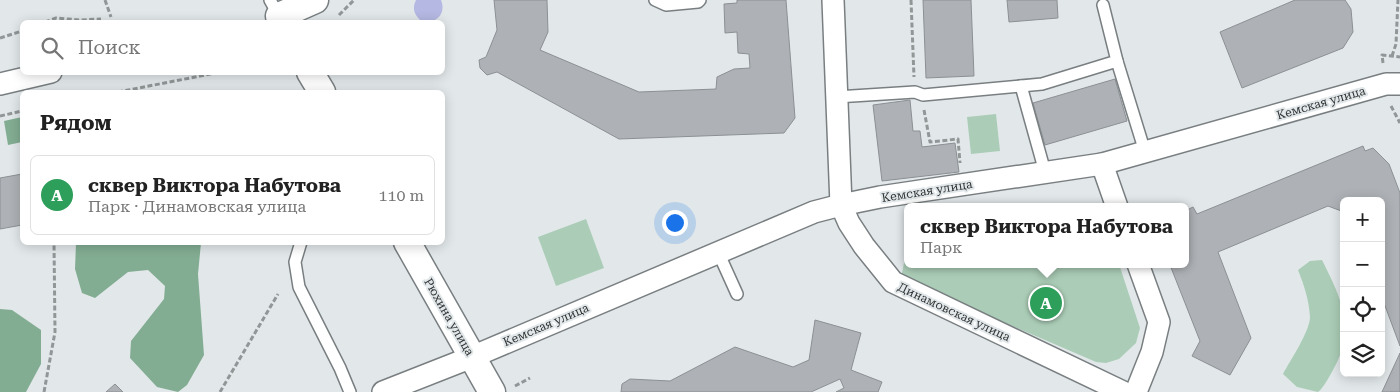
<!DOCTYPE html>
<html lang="ru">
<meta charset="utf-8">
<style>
:root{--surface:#fff;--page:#f2f2f2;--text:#222;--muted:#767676;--line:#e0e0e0;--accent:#cd3d55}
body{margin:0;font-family:"Roboto Serif",serif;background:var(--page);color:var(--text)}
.controls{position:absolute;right:15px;bottom:15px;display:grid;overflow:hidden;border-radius:8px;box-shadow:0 2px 12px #0003}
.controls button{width:45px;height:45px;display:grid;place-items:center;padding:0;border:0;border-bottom:1px solid var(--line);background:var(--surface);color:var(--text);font:25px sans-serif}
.you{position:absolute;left:674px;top:222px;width:18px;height:18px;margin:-12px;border:4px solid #fff;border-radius:50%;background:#1a73e8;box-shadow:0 0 0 8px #1a73e833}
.badge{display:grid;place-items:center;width:32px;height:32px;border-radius:50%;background:var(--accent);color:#fff;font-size:16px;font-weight:700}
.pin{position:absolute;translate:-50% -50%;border:2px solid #fff;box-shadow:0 1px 5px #0006}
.popup{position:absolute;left:904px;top:203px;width:285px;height:65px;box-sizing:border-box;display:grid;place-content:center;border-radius:8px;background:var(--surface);filter:drop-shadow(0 1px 4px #0005);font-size:16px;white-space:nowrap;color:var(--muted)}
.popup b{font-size:19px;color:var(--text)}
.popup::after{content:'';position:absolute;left:50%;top:100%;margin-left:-10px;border:10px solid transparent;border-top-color:var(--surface)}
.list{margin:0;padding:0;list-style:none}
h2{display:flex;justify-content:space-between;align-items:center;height:65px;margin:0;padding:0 20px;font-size:21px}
h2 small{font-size:16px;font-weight:400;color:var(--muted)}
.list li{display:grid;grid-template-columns:32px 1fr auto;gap:15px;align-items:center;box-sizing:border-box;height:80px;margin:0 10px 10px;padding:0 10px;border:1px solid var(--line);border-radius:8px}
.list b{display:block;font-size:19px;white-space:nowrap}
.list p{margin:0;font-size:16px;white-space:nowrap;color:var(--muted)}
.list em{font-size:16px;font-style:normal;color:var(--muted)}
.icon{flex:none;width:28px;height:28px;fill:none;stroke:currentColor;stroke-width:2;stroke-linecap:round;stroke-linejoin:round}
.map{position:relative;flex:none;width:1400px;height:392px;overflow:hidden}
.search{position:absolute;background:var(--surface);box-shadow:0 2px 12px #0003;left:20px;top:20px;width:425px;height:55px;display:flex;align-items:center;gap:12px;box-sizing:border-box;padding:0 18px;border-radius:8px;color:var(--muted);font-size:19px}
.panel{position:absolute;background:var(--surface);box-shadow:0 2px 12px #0003;left:20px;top:90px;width:425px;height:155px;border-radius:8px}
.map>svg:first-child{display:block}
.green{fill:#abcdb7}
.forest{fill:#83ad93}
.water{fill:#b5b8e2}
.building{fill:#aeb2b6;stroke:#8c9094}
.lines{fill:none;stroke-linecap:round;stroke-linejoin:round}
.service-casing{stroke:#797f81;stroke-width:14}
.minor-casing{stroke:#797f81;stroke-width:24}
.tertiary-casing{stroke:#797f81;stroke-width:29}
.path{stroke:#919697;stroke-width:3;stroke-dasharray:5 2.5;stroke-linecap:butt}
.service{stroke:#fff;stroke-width:11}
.minor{stroke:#fff;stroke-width:21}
.tertiary{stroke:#fff;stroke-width:26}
.labels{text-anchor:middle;stroke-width:4;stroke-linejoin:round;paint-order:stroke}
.street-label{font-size:12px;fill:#313434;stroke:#e2e8ea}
</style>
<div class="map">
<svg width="1400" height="392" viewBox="0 0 1400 392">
<rect width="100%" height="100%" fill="#e2e8ea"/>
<g class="green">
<polygon points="996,114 1000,151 971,154 967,117"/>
<polygon points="586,219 604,268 556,286 538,237"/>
<polygon points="907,257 907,264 1119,264 1140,328 1136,343 1119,359 1106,363 1096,362 901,278 905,258"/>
<path d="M1322 260C1341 298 1357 329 1333 370 1329 377 1324 387 1318 392L1297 387 1283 374C1290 361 1310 331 1310 317 1309 300 1304 285 1298 270L1310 261Z"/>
</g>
<g class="forest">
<polygon points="22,117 22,142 8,145 4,121"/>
<polygon points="76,243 201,243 198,274 204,355 187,385 178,392 157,387 130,358 131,341 164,299 165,286 148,270 128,272 95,298 82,293 75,269"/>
<polygon points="0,309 12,310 41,330 41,364 26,392 0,392"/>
</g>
<path class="water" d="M416 0H441C447 15 434 26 420 20 414 14 412 8 416 0Z"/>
<g class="building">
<polygon points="494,0 547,0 548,32 540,50 639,92 716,89 717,77 734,69 750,68 749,54 738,53 737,32 725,33 724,4 737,3 737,0 786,0 795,118 784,133 619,139 497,72 487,75 480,68 479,60 486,57 497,30"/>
<polygon points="923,0 971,0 974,76 926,78"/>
<polygon points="1007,0 1057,0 1058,18 1009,22"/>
<polygon points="1295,0 1345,0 1351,9 1353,32 1343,48 1242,88 1220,32"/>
<polygon points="1115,79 1127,121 1045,145 1033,103"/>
<polygon points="910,100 913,131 920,131 922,147 955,143 959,172 882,181 873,105"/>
<polygon points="1363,146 1365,151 1373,148 1389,164 1400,193 1400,346 1381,295 1381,201 1344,201 1344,212 1328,206 1218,252 1251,338 1230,375 1192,356 1200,341 1170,265 1166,267 1165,264 1185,264 1185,211 1193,207 1197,214"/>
<polygon points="22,174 22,225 0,229 0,178"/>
<polygon points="815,320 861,333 851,370 882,382 878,392 836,392 844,388 840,379 811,392 621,392 622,384 630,379 670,381 735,347 793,367 809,360"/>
<polygon points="1400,353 1400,392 1382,392"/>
<polygon points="115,384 123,392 106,392"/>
</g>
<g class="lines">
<defs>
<g id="service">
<polyline points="270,0 279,16"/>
<polyline points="655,0 666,5 698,2 700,0"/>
<polyline points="1117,61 1145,152"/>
<polyline points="1021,86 1045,172"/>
<polyline points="836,97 915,92 923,95 1042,84 1117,61 1103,5"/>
<polyline points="301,242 295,262 299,287 340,368 350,392"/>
<polyline points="718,252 737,294"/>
</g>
<g id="minor">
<polyline points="833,0 841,205 849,223 864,246 893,282 1123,392"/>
<polyline points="0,84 51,72"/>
<polyline points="1102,164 1117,207"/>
<polyline points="383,392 472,357 814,212 841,205 880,197 1102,164 1386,84 1400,84"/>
<polyline points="1136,392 1152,352 1159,322 1138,264"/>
</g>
<g id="tertiary">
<polyline points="279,16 315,0"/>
<polyline points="310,72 322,92"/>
<polyline points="407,242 492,392"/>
</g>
</defs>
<use href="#service" class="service-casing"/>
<use href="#minor" class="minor-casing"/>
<use href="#tertiary" class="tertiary-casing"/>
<g class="path">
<polyline points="105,0 111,17"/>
<polyline points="911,0 914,77"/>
<polyline points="339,15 354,0"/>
<polyline points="45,22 56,18 79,20 101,19"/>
<polyline points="0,38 22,31"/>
<polyline points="1392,56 1396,44 1398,0"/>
<polyline points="1383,63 1382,55 1400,57"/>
<polyline points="118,92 221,72"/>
<polyline points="1391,106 1400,123"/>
<polyline points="924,110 930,142 958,139 960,163"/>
<polyline points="0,116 22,111"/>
<polyline points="515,386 530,378"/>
<polyline points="44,392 55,332 54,242"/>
<polyline points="220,392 278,294"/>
</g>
<use href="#service" class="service"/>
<use href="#minor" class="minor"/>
<use href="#tertiary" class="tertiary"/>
</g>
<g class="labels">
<g class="street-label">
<text transform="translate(1321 103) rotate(-16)" y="4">Кемская улица</text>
<text transform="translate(927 191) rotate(-9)" y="4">Кемская улица</text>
<text transform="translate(954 312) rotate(25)" y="4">Динамовская улица</text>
<text transform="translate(449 317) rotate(60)" y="4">Рюхина улица</text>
<text transform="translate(546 325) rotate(-23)" y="4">Кемская улица</text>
</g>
</g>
</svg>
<div class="controls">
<button>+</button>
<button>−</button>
<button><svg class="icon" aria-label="locate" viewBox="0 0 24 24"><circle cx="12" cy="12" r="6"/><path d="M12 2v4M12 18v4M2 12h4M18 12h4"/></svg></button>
<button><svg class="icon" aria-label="layers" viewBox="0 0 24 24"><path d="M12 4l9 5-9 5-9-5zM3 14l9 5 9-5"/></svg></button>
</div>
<div class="you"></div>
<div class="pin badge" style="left:1046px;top:303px;background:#2e9e5b">A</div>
<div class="popup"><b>сквер Виктора Набутова</b>Парк</div>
<div class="search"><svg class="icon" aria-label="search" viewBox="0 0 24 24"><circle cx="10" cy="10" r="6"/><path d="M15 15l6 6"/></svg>Поиск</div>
<section class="panel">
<h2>Рядом<small></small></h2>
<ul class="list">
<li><span class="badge" style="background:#2e9e5b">A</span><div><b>сквер Виктора Набутова</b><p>Парк · Динамовская улица</p></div><em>110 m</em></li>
</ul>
</section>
</div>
